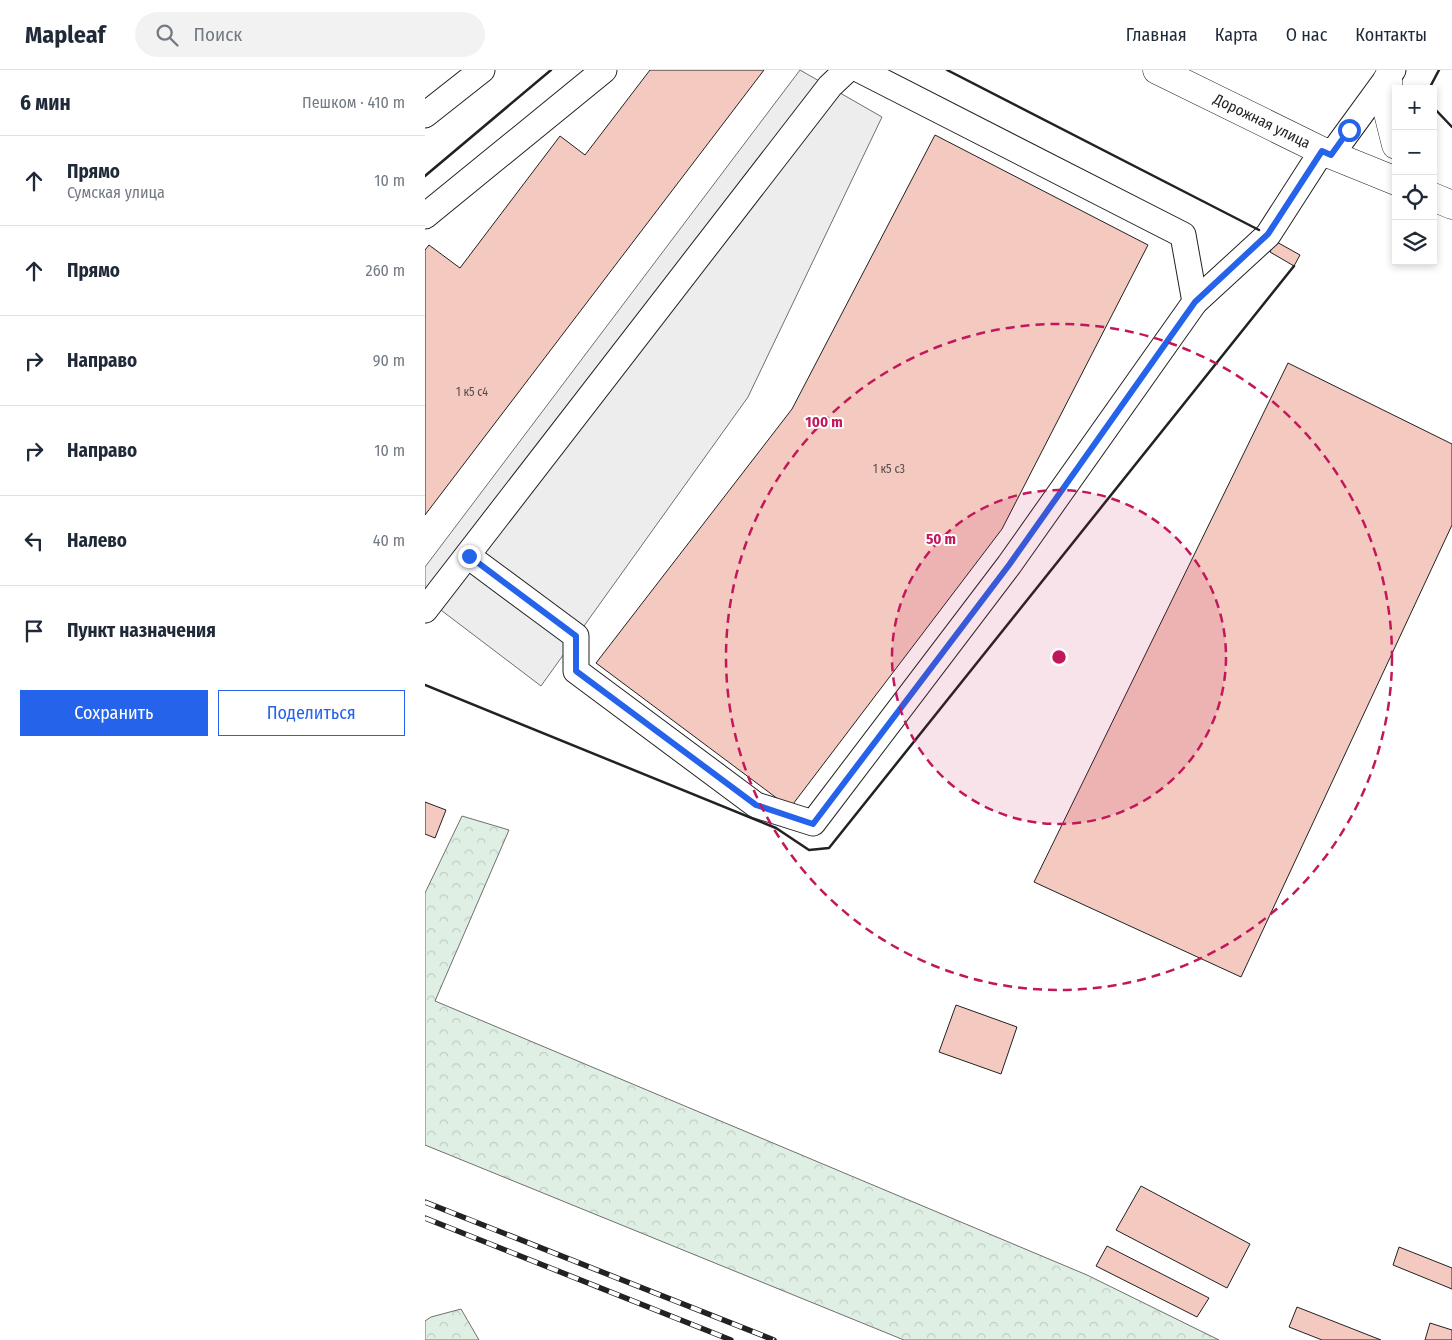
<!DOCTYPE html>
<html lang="ru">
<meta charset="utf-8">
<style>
:root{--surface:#fff;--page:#f2f2f3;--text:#1f2937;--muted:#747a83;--line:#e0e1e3;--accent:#2563eb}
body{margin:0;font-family:"Fira Sans Condensed",sans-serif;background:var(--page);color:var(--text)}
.controls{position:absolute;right:15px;top:15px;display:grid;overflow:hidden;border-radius:0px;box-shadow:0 2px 8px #0003}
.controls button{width:45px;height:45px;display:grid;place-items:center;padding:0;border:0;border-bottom:1px solid var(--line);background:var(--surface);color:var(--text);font:25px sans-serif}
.stop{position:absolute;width:15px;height:15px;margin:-11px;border:4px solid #2563eb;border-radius:50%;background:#fff}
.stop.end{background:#2563eb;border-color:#fff;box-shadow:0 1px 5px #0008}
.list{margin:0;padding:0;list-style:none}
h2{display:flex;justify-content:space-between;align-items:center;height:65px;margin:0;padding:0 20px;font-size:21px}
h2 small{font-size:16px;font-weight:400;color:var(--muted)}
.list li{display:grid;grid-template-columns:32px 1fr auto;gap:15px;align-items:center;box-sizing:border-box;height:90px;padding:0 20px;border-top:1px solid var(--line)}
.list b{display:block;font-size:19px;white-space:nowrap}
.list p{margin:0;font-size:16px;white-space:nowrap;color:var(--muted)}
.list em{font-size:16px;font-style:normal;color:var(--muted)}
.actions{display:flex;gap:10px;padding:15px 20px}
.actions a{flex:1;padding:11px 0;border:1px solid var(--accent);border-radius:0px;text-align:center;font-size:18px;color:var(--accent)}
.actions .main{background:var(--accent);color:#fff}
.icon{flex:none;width:28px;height:28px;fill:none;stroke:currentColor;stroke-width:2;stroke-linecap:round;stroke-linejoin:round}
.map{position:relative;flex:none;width:1027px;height:1270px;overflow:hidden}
header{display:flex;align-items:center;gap:30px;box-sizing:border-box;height:70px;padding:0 25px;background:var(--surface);border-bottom:1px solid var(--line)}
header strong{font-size:24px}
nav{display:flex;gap:28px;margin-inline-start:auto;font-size:18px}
.search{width:350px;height:45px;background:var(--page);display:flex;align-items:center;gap:12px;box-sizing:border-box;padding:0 18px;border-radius:28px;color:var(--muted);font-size:19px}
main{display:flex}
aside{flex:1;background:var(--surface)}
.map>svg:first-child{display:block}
.forest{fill:url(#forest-crowns);stroke:#6f6f6f}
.parking{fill:#ededed;stroke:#6f6f6f}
.building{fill:#f3c9c0;stroke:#222}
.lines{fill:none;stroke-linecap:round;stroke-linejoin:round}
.minor-casing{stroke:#222;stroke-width:27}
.major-casing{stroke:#222;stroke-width:29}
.minor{stroke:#fff;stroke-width:25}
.major{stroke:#fff;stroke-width:28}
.rail-casing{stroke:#222;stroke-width:5.5}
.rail{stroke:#fff;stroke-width:4;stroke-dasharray:11;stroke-linecap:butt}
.wall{stroke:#222;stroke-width:2.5}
.route{stroke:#2563eb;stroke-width:6}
.ring{fill:none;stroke:#c2185b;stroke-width:2.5;stroke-dasharray:9 6}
.labels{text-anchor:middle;stroke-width:4;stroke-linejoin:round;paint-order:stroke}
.number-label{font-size:12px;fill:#564c4a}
.street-label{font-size:15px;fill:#222;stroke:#fff}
.centre{fill:#c2185b;stroke:#fff;stroke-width:2.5}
.ring-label{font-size:15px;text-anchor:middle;font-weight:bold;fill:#c2185b;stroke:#fff;stroke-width:4;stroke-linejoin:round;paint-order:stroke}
</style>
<header>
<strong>Mapleaf</strong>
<div class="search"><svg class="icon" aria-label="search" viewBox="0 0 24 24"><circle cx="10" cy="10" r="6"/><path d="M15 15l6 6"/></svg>Поиск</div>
<nav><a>Главная</a><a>Карта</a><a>О нас</a><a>Контакты</a></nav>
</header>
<main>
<aside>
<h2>6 мин<small>Пешком · 410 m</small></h2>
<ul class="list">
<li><svg class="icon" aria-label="ahead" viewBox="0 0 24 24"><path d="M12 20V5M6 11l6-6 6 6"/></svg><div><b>Прямо</b><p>Сумская улица</p></div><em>10 m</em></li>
<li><svg class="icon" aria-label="ahead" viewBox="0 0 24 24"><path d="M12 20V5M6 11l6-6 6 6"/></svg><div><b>Прямо</b></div><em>260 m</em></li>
<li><svg class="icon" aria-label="right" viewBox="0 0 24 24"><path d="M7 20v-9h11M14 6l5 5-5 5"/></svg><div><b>Направо</b></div><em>90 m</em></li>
<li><svg class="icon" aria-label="right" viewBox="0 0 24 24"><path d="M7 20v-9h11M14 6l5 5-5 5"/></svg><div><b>Направо</b></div><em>10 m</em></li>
<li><svg class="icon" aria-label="left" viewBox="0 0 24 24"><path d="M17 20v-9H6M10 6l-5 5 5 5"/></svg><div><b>Налево</b></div><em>40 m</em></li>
<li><svg class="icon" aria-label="arrive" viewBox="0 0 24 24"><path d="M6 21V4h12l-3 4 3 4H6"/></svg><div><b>Пункт назначения</b></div></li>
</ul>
<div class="actions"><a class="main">Сохранить</a><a>Поделиться</a></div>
</aside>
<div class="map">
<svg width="1027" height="1270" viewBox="0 0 1027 1270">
<defs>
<pattern id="forest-crowns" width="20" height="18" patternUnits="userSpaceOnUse" patternTransform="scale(1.25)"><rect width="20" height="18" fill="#e0efe3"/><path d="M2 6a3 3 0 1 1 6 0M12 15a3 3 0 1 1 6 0" fill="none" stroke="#c0cdc2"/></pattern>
</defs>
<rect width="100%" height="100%" fill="#fff"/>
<g class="forest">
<polygon points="37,746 84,760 10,931 662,1205 794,1270 479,1270 0,1075 0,823"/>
<polygon points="36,1239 54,1270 0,1270 0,1251 6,1247"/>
</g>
<polygon class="parking" points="375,0 457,47 323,327 116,616 0,528 0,497"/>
<g class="building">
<polygon points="225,0 339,0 0,445 0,180 4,175 35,198 135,66 160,85"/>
<polygon points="510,65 723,175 577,459 365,738 171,593 367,339"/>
<polygon points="850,171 875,185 869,196 845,182"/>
<polygon points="863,293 1027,374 1027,455 816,907 609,812"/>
<polygon points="0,732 21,740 10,768 0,764"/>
<polygon points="531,935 592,957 576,1004 514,982"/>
<polygon points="716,1116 825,1174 802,1218 691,1160"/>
<polygon points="682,1176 784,1228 772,1247 671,1196"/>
<polygon points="974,1177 1027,1198 1027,1219 968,1195"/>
<polygon points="872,1237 956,1270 897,1270 864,1257"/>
<polygon points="1005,1253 1027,1260 1027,1270 1000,1270"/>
</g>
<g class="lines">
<defs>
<g id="minor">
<polyline points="0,45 57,0"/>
<polyline points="906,85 968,0"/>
<polyline points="0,146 179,0"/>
<polyline points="770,232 843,165 897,81"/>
<polyline points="43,486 151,566 151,601 331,735 388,753 584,495 770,232 758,165 435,0"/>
<polyline points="0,540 405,16 422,0"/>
</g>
<g id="major">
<polyline points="732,0 897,81 971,111"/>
<polyline points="963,8 963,43 971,75"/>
<polyline points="1008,127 1027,135"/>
</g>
</defs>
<use href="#minor" class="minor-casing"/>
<use href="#major" class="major-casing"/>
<use href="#minor" class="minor"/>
<use href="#major" class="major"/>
<defs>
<g id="rail">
<polyline points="0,1132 349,1270"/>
<polyline points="0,1148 306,1270"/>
</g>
</defs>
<use href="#rail" class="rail-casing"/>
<use href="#rail" class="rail"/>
<g class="wall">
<polyline points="522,0 834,160"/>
<polyline points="1004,19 1014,0"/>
<polyline points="1008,37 1027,57"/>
<polyline points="0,106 126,0"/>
<polyline points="0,615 351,758 384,780 404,778 869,196"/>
</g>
</g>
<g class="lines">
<polyline class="route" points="44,486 151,566 151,601 331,735 388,754 584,495 770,232 843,164 897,81 906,85 924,60"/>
</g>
<circle cx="634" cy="587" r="167" fill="#c2185b" fill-opacity=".12"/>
<g class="ring">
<circle cx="634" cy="587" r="167"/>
<circle cx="634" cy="587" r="333"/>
</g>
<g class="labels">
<g class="number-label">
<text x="47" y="326">1 к5 с4</text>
<text x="464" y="403">1 к5 с3</text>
</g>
<g class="street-label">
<text transform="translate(837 51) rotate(26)" y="5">Дорожная улица</text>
</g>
</g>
<circle cx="634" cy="587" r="8" class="centre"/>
<g class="ring-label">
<text x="399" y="357">100 m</text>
<text x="516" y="474">50 m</text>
</g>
</svg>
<div class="controls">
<button>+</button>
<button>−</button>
<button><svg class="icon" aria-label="locate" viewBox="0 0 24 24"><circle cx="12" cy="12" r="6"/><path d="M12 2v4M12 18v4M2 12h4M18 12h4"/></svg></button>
<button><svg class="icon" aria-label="layers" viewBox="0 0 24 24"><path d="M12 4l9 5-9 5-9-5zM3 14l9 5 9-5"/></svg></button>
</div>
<div class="stop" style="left:924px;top:60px"></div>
<div class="stop end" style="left:44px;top:486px"></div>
</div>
</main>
